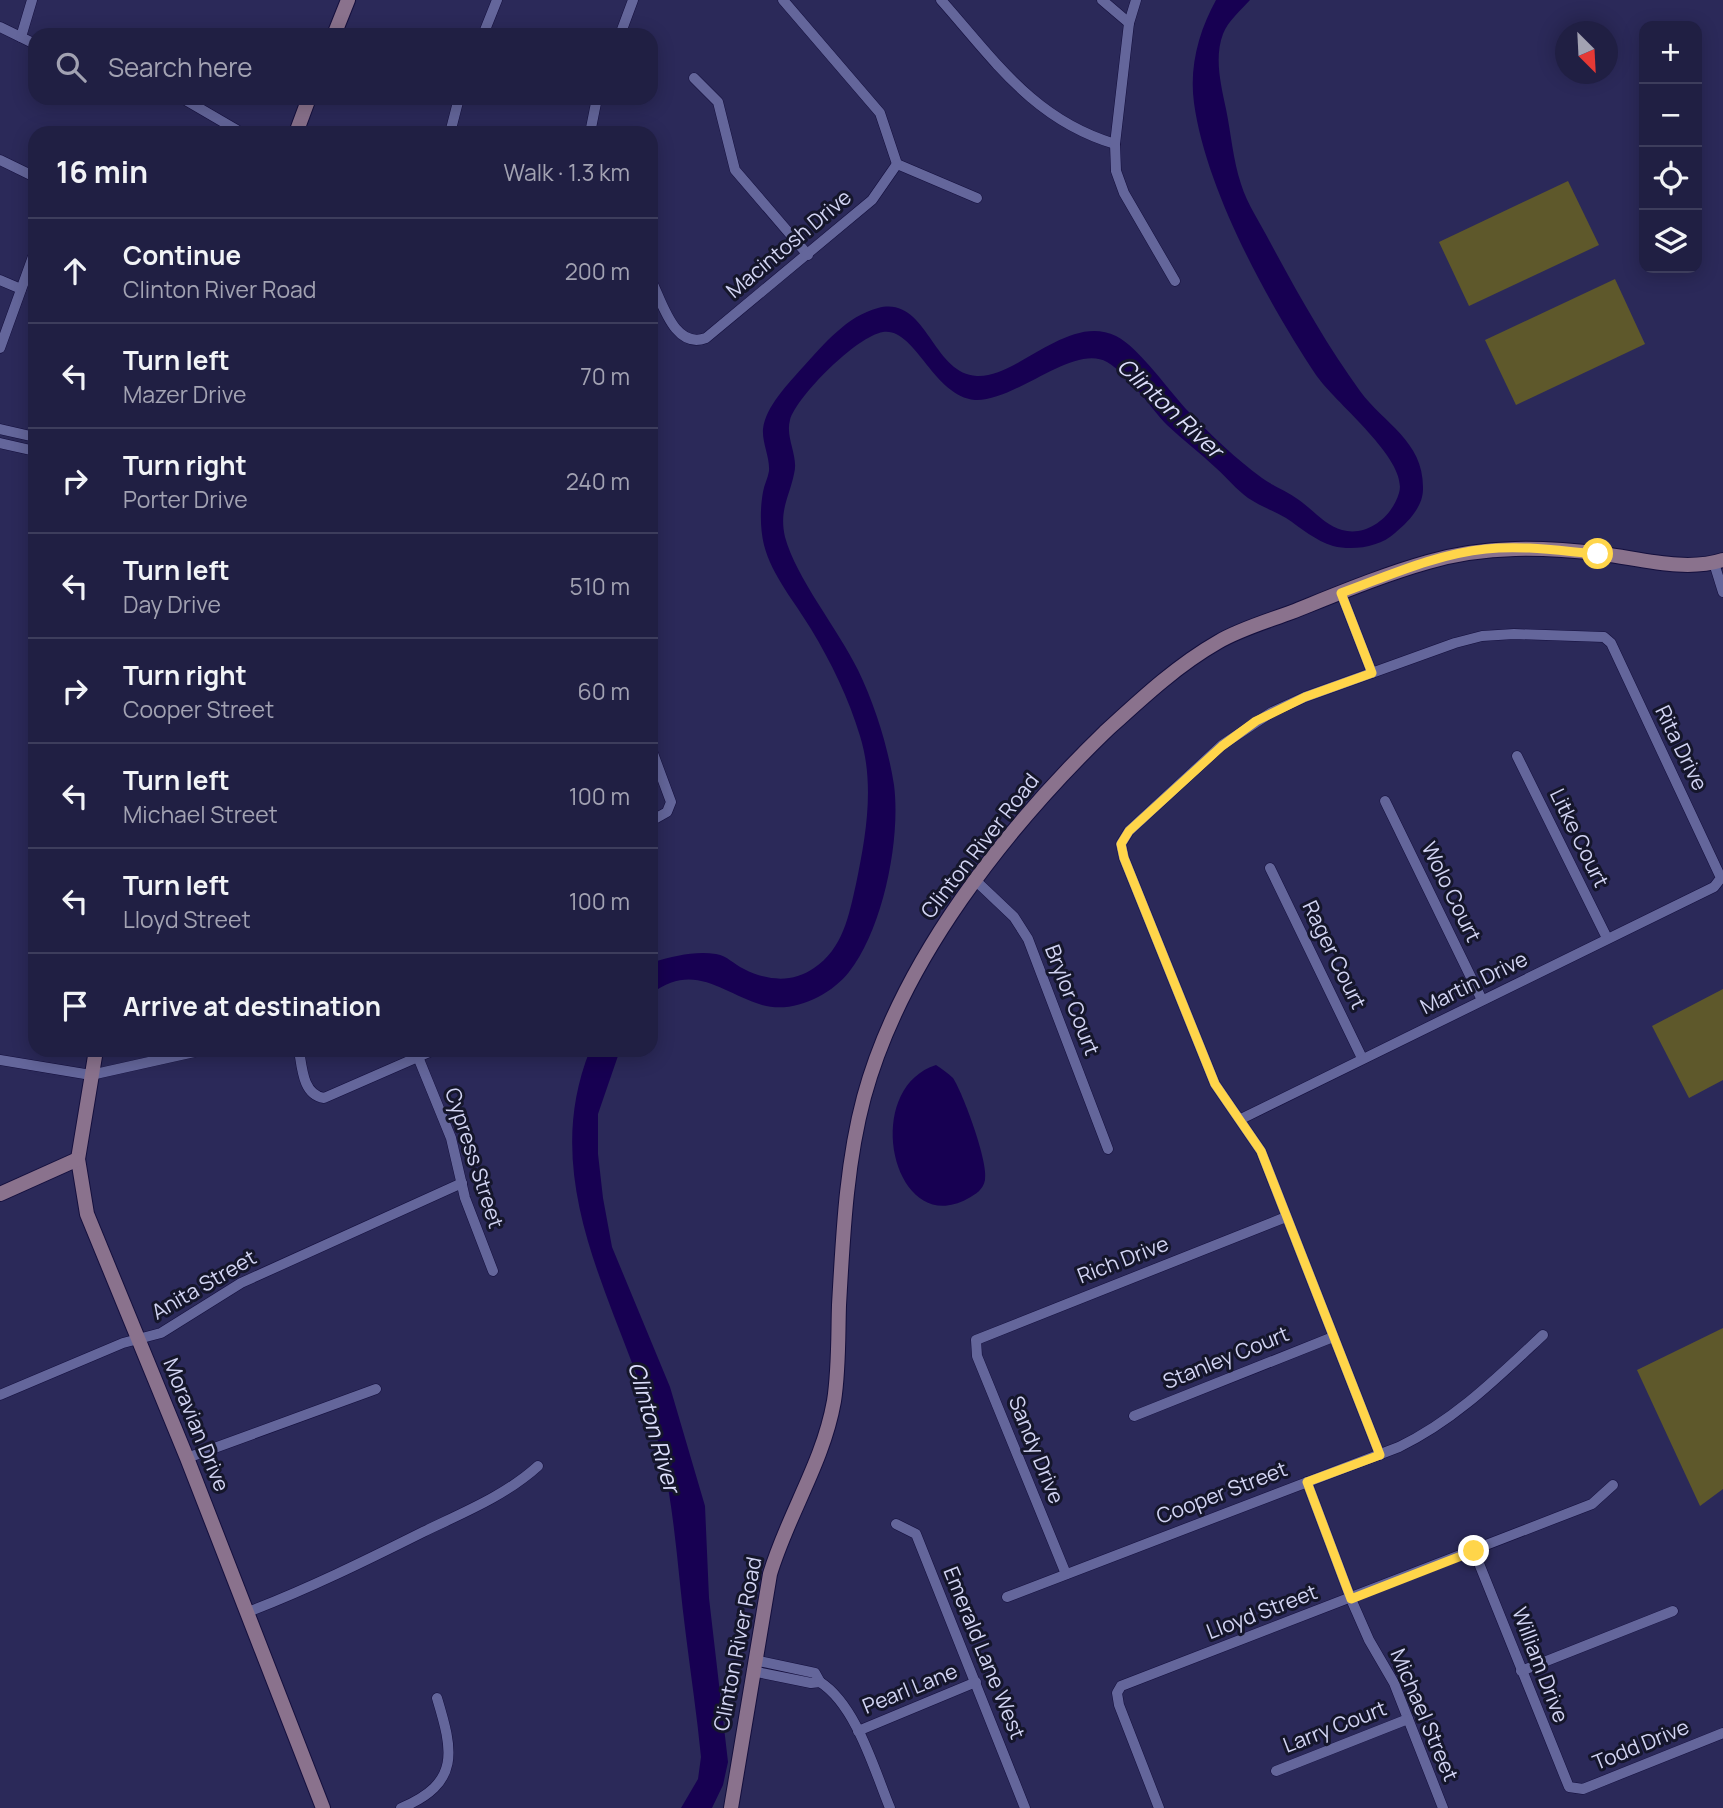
<!DOCTYPE html>
<meta charset="utf-8">
<style>
:root{--surface:#201f43;--page:#28274a;--text:#f1f3f6;--muted:#a2a2b2;--line:#3d3d5c}
body{margin:0;font-family:Manrope,sans-serif;background:var(--page);color:var(--text)}
.controls{position:absolute;right:21px;top:21px;display:grid;overflow:hidden;border-radius:14px;box-shadow:0 4px 18px #0003}
.controls button{width:63px;height:63px;display:grid;place-items:center;padding:0;border:0;border-bottom:2px solid var(--line);background:var(--surface);color:var(--text);font:35px sans-serif}
.compass{position:absolute;left:1555px;top:21px;width:63px;height:63px;border-radius:50%;background:var(--surface);box-shadow:0 4px 18px #0003;rotate:156deg}
.stop{position:absolute;width:21px;height:21px;margin:-16px;border:5px solid #ffd54a;border-radius:50%;background:#fff}
.stop.end{background:#ffd54a;border-color:#fff;box-shadow:0 2px 7px #0008}
.list{margin:0;padding:0;list-style:none}
h2{display:flex;justify-content:space-between;align-items:center;height:91px;margin:0;padding:0 28px;font-size:30px}
h2 small{font-size:23px;font-weight:400;color:var(--muted)}
.list li{display:grid;grid-template-columns:46px 1fr auto;gap:21px;align-items:center;box-sizing:border-box;height:105px;padding:0 28px;border-top:2px solid var(--line)}
.list b{display:block;font-size:26px;white-space:nowrap}
.list p{margin:0;font-size:23px;white-space:nowrap;color:var(--muted)}
.list em{font-size:23px;font-style:normal;color:var(--muted)}
.icon{flex:none;width:38px;height:38px;fill:none;stroke:currentColor;stroke-width:2;stroke-linecap:round;stroke-linejoin:round}
.map{position:relative;flex:none;width:1723px;height:1808px;overflow:hidden}
.search{position:absolute;background:var(--surface);box-shadow:0 4px 18px #0003;left:28px;top:28px;width:630px;height:77px;display:flex;align-items:center;gap:18px;box-sizing:border-box;padding:0 24px;border-radius:21px;color:var(--muted);font-size:26px}
.panel{position:absolute;background:var(--surface);box-shadow:0 4px 18px #0003;left:28px;top:126px;width:630px;height:931px;border-radius:21px}
.map>svg:first-child{display:block}
.green{fill:#5e582b}
.water{fill:#170052}
.lines{fill:none;stroke-linecap:round;stroke-linejoin:round}
.street-casing{stroke:#140f3d;stroke-width:11}
.secondary-casing{stroke:#140f3d;stroke-width:16}
.street{stroke:#64669b;stroke-width:10}
.secondary{stroke:#8a728d;stroke-width:14}
.route{stroke:#ffd54a;stroke-width:9}
.labels{text-anchor:middle;stroke-width:6;stroke-linejoin:round;paint-order:stroke}
.street-label{font-size:21px;fill:#d2d4f3;stroke:#15162b}
.water-label{font-size:23px;font-style:italic;fill:#dcdefb;stroke:#15162b}
</style>
<div class="map">
<svg width="1723" height="1808" viewBox="0 0 1723 1808">
<rect width="100%" height="100%" fill="#2b2959"/>
<g class="green">
<polygon points="1568,181 1599,245 1469,306 1439,242"/>
<polygon points="1615,279 1645,344 1516,405 1485,340"/>
<polygon points="1723,989 1723,1080 1689,1098 1652,1026"/>
<polygon points="1723,1328 1723,1489 1700,1506 1637,1370"/>
</g>
<g class="water">
<path d="M1216 0H1250C1241 10 1228 21 1223 34 1214 58 1221 85 1226 109 1231 133 1233 160 1241 184 1247 204 1261 224 1270 242 1298 294 1326 344 1360 391 1384 424 1424 441 1423 489 1423 507 1408 522 1395 533 1380 547 1353 551 1333 546 1316 541 1301 528 1286 518 1274 511 1260 506 1248 498 1237 490 1227 478 1216 468 1200 453 1183 440 1167 425 1148 405 1130 376 1107 362 1074 343 1015 402 975 400 933 396 915 327 883 332 857 336 797 396 790 420 785 438 799 456 794 474 789 498 779 510 785 537 796 578 838 629 858 670 875 705 888 747 894 785 901 839 883 929 849 972 830 996 793 1014 762 1005 722 993 694 961 651 994L653 962C675 956 694 951 716 954 728 956 733 964 744 969 767 981 793 983 814 968 843 949 849 915 856 884 866 836 875 784 860 736 849 699 831 662 811 629 795 602 772 576 764 545 760 529 760 508 763 492 764 485 768 478 769 471 770 457 762 443 763 429 765 407 789 383 803 367 824 344 847 316 878 308 927 295 932 374 977 376 1018 378 1068 313 1116 336 1139 347 1171 394 1190 413 1212 436 1236 459 1262 478 1273 486 1287 491 1299 500 1312 509 1326 526 1342 530 1367 537 1392 517 1399 493 1409 460 1336 404 1316 375 1267 301 1206 190 1194 103 1189 66 1199 31 1216 0Z"/>
<path d="M590 1050H620L598 1114V1154L603 1198 612 1247 670 1387 705 1506 709 1598 728 1762 723 1785 712 1808H681L698 1779 701 1757C697 1716 691 1676 686 1636 678 1575 675 1512 661 1452 628 1317 533 1192 590 1050Z"/>
<path d="M936 1065C942 1069 948 1073 953 1078 963 1093 989 1163 985 1180 983 1190 976 1194 967 1199 893 1239 860 1089 936 1065Z"/>
</g>
<g class="lines">
<defs>
<g id="street">
<polyline points="783,0 880,113 897,164"/>
<path d="M941 0C995 61 1034 120 1115 144"/>
<polyline points="1102,0 1129,23"/>
<polyline points="1136,0 1129,23 1115,144 1116,171 1124,193 1175,281"/>
<polyline points="0,27 35,44"/>
<polyline points="483,35 497,0"/>
<polyline points="620,35 633,0"/>
<polyline points="21,37 32,0"/>
<polyline points="694,78 718,102 735,170 808,255"/>
<polyline points="182,98 242,133"/>
<polyline points="450,133 459,98"/>
<polyline points="590,133 597,98"/>
<polyline points="0,160 35,177"/>
<polyline points="897,164 977,198"/>
<polyline points="0,280 21,289"/>
<path d="M651 280C662 301 674 350 706 338L872 200 897 164"/>
<polyline points="0,348 35,251"/>
<polyline points="0,429 35,437"/>
<polyline points="0,443 35,451"/>
<polyline points="1714,563 1723,592"/>
<polyline points="1341,593 1372,673"/>
<polyline points="651,748 671,802 667,812 651,821"/>
<polyline points="1517,756 1607,938"/>
<polyline points="1385,801 1482,1000"/>
<polyline points="1270,868 1362,1058"/>
<polyline points="975,880 1014,917 1028,939 1108,1149"/>
<path d="M299 1050C302 1068 303 1095 324 1098L434 1050"/>
<polyline points="418,1057 451,1138 465,1198 493,1271"/>
<polyline points="0,1060 91,1075 203,1050"/>
<polyline points="1241,1119 1714,887 1721,878 1611,643 1604,637 1514,634 1482,636 1455,643 1305,697 1272,712 1222,745 1129,831 1121,844 1124,858 1215,1084 1261,1151 1380,1455"/>
<polyline points="0,1395 123,1343 161,1333 241,1283 462,1183"/>
<polyline points="1134,1416 1333,1337"/>
<polyline points="187,1458 376,1389"/>
<polyline points="1307,1482 1351,1599 1369,1640 1394,1683 1443,1808"/>
<polyline points="896,1524 916,1534 1025,1808"/>
<polyline points="1474,1551 1569,1787 1583,1789 1723,1733"/>
<polyline points="1066,1574 977,1356 976,1340 1286,1217"/>
<path d="M1007 1597 1399 1447C1455 1420 1498 1377 1543 1335"/>
<path d="M248 1612C308 1589 365 1561 423 1532 462 1513 505 1496 538 1466"/>
<polyline points="752,1671 811,1683 820,1682 815,1673 754,1660"/>
<polyline points="1521,1671 1673,1611"/>
<path d="M820 1682C856 1705 874 1769 890 1808"/>
<polyline points="858,1731 976,1682"/>
<polyline points="1276,1771 1408,1719"/>
<path d="M401 1808C461 1783 453 1751 437 1698"/>
<polyline points="1159,1808 1119,1705 1117,1693 1121,1686 1592,1504 1613,1485"/>
</g>
<g id="secondary">
<polyline points="334,35 348,0"/>
<polyline points="296,133 309,98"/>
<polyline points="96,1050 78,1159 87,1214 187,1458 323,1808"/>
<polyline points="0,1194 78,1159"/>
<path d="M731 1808 770 1574C788 1514 823 1463 834 1401 839 1369 838 1337 839 1305 843 1236 846 1164 864 1097 901 961 1005 829 1105 732 1140 700 1176 666 1218 642 1240 629 1268 621 1292 612 1337 594 1382 575 1428 562 1486 545 1544 547 1603 554 1641 559 1686 572 1723 560"/>
</g>
</defs>
<use href="#street" class="street-casing"/>
<use href="#secondary" class="secondary-casing"/>
<use href="#street" class="street"/>
<use href="#secondary" class="secondary"/>
</g>
<g class="lines">
<path class="route" d="M1474 1551 1351 1599 1307 1482 1380 1455 1261 1151 1215 1084 1124 858 1121 844 1129 831 1222 746 1256 721 1305 697 1372 673 1341 593C1388 576 1436 554 1486 549 1523 545 1561 551 1598 554"/>
</g>
<g class="labels">
<g class="street-label">
<text transform="translate(789 244) rotate(-40)" y="7">Macintosh Drive</text>
<text transform="translate(1681 748) rotate(64)" y="7">Rita Drive</text>
<text transform="translate(1579 838) rotate(64)" y="7">Litke Court</text>
<text transform="translate(980 846) rotate(-52)" y="7">Clinton River Road</text>
<text transform="translate(1451 892) rotate(64)" y="7">Wolo Court</text>
<text transform="translate(1334 955) rotate(64)" y="7">Rager Court</text>
<text transform="translate(1474 983) rotate(-26)" y="7">Martin Drive</text>
<text transform="translate(1072 1000) rotate(69)" y="7">Brylor Court</text>
<text transform="translate(474 1158) rotate(72)" y="7">Cypress Street</text>
<text transform="translate(1123 1260) rotate(-21)" y="7">Rich Drive</text>
<text transform="translate(204 1285) rotate(-30)" y="7">Anita Street</text>
<text transform="translate(1226 1358) rotate(-22)" y="7">Stanley Court</text>
<text transform="translate(196 1425) rotate(68)" y="7">Moravian Drive</text>
<text transform="translate(1036 1450) rotate(68)" y="7">Sandy Drive</text>
<text transform="translate(1222 1493) rotate(-21)" y="7">Cooper Street</text>
<text transform="translate(1262 1612) rotate(-21)" y="7">Lloyd Street</text>
<text transform="translate(738 1644) rotate(-79)" y="7">Clinton River Road</text>
<text transform="translate(984 1653) rotate(68)" y="7">Emerald Lane West</text>
<text transform="translate(1540 1665) rotate(69)" y="7">William Drive</text>
<text transform="translate(910 1689) rotate(-22)" y="7">Pearl Lane</text>
<text transform="translate(1424 1715) rotate(67)" y="7">Michael Street</text>
<text transform="translate(1335 1727) rotate(-21)" y="7">Larry Court</text>
<text transform="translate(1641 1745) rotate(-22)" y="7">Todd Drive</text>
</g>
<g class="water-label">
<text transform="translate(1170 408) rotate(43)" y="8">Clinton River</text>
<text transform="translate(654 1427) rotate(74)" y="8">Clinton River</text>
</g>
</g>
</svg>
<div class="controls">
<button>+</button>
<button>−</button>
<button><svg class="icon" aria-label="locate" viewBox="0 0 24 24"><circle cx="12" cy="12" r="6"/><path d="M12 2v4M12 18v4M2 12h4M18 12h4"/></svg></button>
<button><svg class="icon" aria-label="layers" viewBox="0 0 24 24"><path d="M12 4l9 5-9 5-9-5zM3 14l9 5 9-5"/></svg></button>
</div>
<svg class="compass" viewBox="-18 -18 36 36"><path d="M0-13l5 13h-10z" fill="#e53935"/><path d="M0 13l5-13h-10z" fill="#a2a2b2"/></svg>
<div class="stop" style="left:1598px;top:554px"></div>
<div class="stop end" style="left:1474px;top:1551px"></div>
<div class="search"><svg class="icon" aria-label="search" viewBox="0 0 24 24"><circle cx="10" cy="10" r="6"/><path d="M15 15l6 6"/></svg>Search here</div>
<section class="panel">
<h2>16 min<small>Walk · 1.3 km</small></h2>
<ul class="list">
<li><svg class="icon" aria-label="ahead" viewBox="0 0 24 24"><path d="M12 20V5M6 11l6-6 6 6"/></svg><div><b>Continue</b><p>Clinton River Road</p></div><em>200 m</em></li>
<li><svg class="icon" aria-label="left" viewBox="0 0 24 24"><path d="M17 20v-9H6M10 6l-5 5 5 5"/></svg><div><b>Turn left</b><p>Mazer Drive</p></div><em>70 m</em></li>
<li><svg class="icon" aria-label="right" viewBox="0 0 24 24"><path d="M7 20v-9h11M14 6l5 5-5 5"/></svg><div><b>Turn right</b><p>Porter Drive</p></div><em>240 m</em></li>
<li><svg class="icon" aria-label="left" viewBox="0 0 24 24"><path d="M17 20v-9H6M10 6l-5 5 5 5"/></svg><div><b>Turn left</b><p>Day Drive</p></div><em>510 m</em></li>
<li><svg class="icon" aria-label="right" viewBox="0 0 24 24"><path d="M7 20v-9h11M14 6l5 5-5 5"/></svg><div><b>Turn right</b><p>Cooper Street</p></div><em>60 m</em></li>
<li><svg class="icon" aria-label="left" viewBox="0 0 24 24"><path d="M17 20v-9H6M10 6l-5 5 5 5"/></svg><div><b>Turn left</b><p>Michael Street</p></div><em>100 m</em></li>
<li><svg class="icon" aria-label="left" viewBox="0 0 24 24"><path d="M17 20v-9H6M10 6l-5 5 5 5"/></svg><div><b>Turn left</b><p>Lloyd Street</p></div><em>100 m</em></li>
<li><svg class="icon" aria-label="arrive" viewBox="0 0 24 24"><path d="M6 21V4h12l-3 4 3 4H6"/></svg><div><b>Arrive at destination</b></div></li>
</ul>
</section>
</div>
